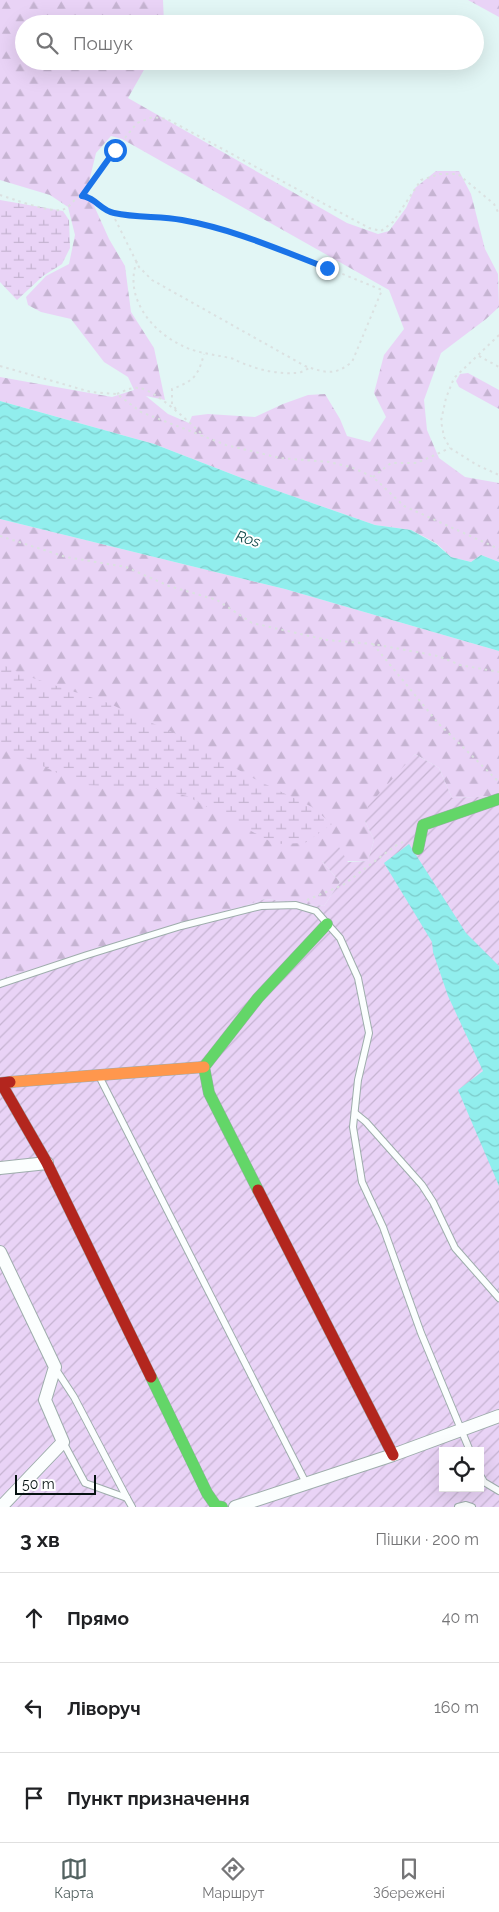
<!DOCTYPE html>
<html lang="uk">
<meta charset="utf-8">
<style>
:root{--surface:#fff;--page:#f6f6f6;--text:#202124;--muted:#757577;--line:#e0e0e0;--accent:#536261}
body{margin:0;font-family:Raleway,sans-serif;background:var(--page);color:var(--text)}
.controls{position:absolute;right:15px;bottom:15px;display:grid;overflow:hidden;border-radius:0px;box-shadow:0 5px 20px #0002}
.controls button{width:45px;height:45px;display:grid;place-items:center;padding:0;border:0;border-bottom:1px solid var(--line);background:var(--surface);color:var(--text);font:25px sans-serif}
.scale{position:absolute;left:15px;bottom:12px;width:81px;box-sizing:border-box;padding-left:5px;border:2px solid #061212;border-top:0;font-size:14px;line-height:18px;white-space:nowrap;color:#061212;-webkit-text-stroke:4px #fff;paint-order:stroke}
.stop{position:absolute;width:15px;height:15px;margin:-11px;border:4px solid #1a73e8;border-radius:50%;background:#fff}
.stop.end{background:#1a73e8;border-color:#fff;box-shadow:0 1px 5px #0008}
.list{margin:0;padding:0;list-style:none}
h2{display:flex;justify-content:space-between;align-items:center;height:65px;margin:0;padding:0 20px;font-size:21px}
h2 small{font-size:16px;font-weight:400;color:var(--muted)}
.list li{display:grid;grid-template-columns:32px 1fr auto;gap:15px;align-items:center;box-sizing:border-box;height:90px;padding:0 20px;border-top:1px solid var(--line)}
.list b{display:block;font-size:19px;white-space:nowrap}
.list em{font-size:16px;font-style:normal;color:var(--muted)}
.icon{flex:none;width:28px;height:28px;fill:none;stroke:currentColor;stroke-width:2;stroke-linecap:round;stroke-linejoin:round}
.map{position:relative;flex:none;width:499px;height:1507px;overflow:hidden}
.search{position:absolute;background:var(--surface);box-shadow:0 5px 20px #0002;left:15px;right:15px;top:15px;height:55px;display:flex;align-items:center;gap:12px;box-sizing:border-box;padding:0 18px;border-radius:28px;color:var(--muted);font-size:19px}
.sheet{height:335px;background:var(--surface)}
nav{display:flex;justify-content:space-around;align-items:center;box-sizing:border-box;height:70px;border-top:1px solid var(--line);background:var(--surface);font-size:14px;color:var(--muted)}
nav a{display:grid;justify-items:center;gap:2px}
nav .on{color:var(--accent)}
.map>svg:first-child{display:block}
.forest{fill:url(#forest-firs);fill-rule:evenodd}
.wetland{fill:url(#wetland-marsh)}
.garden{fill:url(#garden-furrows);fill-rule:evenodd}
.water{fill:url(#water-waves)}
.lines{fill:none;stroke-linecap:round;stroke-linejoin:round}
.lane-casing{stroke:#9eadac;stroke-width:8}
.street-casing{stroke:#9eadac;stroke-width:14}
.fast-casing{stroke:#9eadac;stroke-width:12}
.slow-casing{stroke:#9eadac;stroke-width:12}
.jam-casing{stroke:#9eadac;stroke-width:12}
.path{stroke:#dbe1e1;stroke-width:2;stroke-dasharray:2.5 4;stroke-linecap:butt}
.lane{stroke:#fbfefe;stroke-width:6}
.street{stroke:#fbfefe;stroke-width:12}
.fast{stroke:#63d668;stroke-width:11}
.slow{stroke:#ff974d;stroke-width:11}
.jam{stroke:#b3261e;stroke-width:11}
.route{stroke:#1a73e8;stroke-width:6}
.labels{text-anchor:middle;stroke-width:4;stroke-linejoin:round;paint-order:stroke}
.water-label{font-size:15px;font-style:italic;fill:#164e4e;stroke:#fff}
</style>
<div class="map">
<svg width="499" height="1507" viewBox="0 0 499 1507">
<defs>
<pattern id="forest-firs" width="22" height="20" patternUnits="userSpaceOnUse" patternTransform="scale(1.25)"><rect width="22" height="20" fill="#e9d3f6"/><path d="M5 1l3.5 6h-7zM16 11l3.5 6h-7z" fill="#c6b4d2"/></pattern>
<pattern id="wetland-marsh" width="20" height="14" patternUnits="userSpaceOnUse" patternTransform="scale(1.25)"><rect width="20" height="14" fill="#e9d3f6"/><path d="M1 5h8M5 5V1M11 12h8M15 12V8" fill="none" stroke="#c6b4d2"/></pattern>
<pattern id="garden-furrows" width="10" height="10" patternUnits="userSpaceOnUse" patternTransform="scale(1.25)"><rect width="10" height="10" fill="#e9d3f6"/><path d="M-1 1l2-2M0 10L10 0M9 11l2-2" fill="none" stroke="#c6b4d2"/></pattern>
<pattern id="water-waves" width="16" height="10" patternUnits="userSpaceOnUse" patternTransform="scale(1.25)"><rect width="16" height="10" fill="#91eeed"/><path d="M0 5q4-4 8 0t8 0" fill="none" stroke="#7ccbca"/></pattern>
</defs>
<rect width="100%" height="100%" fill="#e2f6f5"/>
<g class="forest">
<path d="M0 0H163L164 24H24V61H149L128 98 347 223 378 234 389 231 406 208 415 188 436 171H459L471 194 485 249 498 274 499 307 486 319 441 353 424 400 427 430 439 458 465 477 499 483V562L481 555 471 562 451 557 436 543 411 530 375 525 252 482 154 444 0 401V377L112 397 134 390 128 377 104 362 71 319 41 312 28 305 26 297 46 276 69 264 75 235 68 207 50 195 0 180ZM111 136 122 139 389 290 404 329 384 355 374 393 386 417 370 442 347 436 340 419 325 394 308 395 283 404 255 417 208 414 192 416 189 423 168 414 146 396 165 400 154 348 131 312 125 266 109 239 87 190 96 153Z"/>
<polygon points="468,0 499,0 499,17"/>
<polygon points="468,373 499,390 499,409 459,387 456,381 460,374"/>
<polygon points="0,519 285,589 499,651 499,796 452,798 439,768 415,754 392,781 365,821 374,840 368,861 322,861 340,882 324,906 265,899 0,985"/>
</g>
<g class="wetland">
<polygon points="0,200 63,211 69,220 70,248 62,264 43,276 17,300 0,282"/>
<polygon points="0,663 21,674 108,703 183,737 247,775 312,807 332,824 305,843 275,844 187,796 154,788 83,785 0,746"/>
</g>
<path class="garden" d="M415 754 439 768 452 798 499 796V1507H0V985L265 899 324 906 340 882 322 861 339 847 348 862 368 861 374 840 365 821 368 806ZM443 1451H480V1488H443Z"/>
<g class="water">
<polygon points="0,401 154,444 252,482 375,525 411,530 436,544 451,557 471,562 481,555 499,562 499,651 285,589 0,519"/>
<polygon points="409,844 466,933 499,966 499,1186 458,1090 483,1071 448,996 433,952 432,942 384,863"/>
</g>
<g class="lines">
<defs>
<g id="lane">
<polyline points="0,984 87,955 181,926 261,906 296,905 316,911 340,938 358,978 369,1033 358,1080 353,1127 362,1182 383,1227 421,1333 470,1451"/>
<polyline points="100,1078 306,1483"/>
<polyline points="355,1113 366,1122 422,1185 433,1202 455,1248 499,1298"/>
<polyline points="55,1368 74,1397 127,1498"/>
<polyline points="63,1442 85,1483 127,1498 132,1507"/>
<polyline points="480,1475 484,1482 499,1491"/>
<polyline points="458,1507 466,1505 472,1507"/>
</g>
<g id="street">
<polyline points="0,1168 47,1163"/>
<polyline points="0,1252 55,1367 45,1400 63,1442 1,1507"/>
<polyline points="235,1507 393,1455 499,1416"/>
</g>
<g id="fast">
<polyline points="418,849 423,825 499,799"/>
<polyline points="258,1190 209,1093 204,1067 258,998 327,924"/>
<polyline points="151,1377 207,1493 216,1506 222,1507"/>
</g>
<polyline id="slow" points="10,1082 204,1067"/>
<g id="jam">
<polyline points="10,1082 1,1083 47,1163 151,1377"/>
<polyline points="258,1190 393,1455"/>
</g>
</defs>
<use href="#lane" class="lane-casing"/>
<use href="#street" class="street-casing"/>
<use href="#fast" class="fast-casing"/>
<use href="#slow" class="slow-casing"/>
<use href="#jam" class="jam-casing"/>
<g class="path">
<path d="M0 195C13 199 48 212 61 210 73 208 72 195 87 196L104 210 112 213 184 221 242 236 276 247 382 290 352 362C334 376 326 373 305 366L152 280 139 267 112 213"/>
<polyline points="82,195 115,150 137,123 153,117 167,119 369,228 381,231 393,222 421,180 440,174 458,174 494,204 499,214"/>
<path d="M137 261C124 295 149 329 179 344 196 354 215 354 234 359 238 361 243 364 248 365 262 371 281 374 296 373 301 373 306 370 310 367"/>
<polyline points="499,335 454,378 446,398 441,421 444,437 450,448 477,465 499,475"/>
<polyline points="479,356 499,367"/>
<polyline points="0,366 91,392 117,394 141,412 226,445 280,458 329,462 351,467 373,477 404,506 499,549"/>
<path d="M117 394C124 391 131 387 139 388 156 390 191 424 204 436"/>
<path d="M176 409 172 404V389C194 381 198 376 204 354"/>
<polyline points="373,477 391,463 417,463 450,448"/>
<polyline points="0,536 66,557 126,567 169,586 217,600 252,623 327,640 373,644 438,656 460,665 499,672"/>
<polyline points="373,644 438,723 499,782"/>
<polyline points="307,900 343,885 395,846 405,841"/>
</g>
<use href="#lane" class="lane"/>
<use href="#street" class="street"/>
<use href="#fast" class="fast"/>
<use href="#slow" class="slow"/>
<use href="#jam" class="jam"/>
</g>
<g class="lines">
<path class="route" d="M115 150 82 196C95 197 101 211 114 213 137 218 160 216 182 220 233 229 280 250 327 268"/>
</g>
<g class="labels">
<g class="water-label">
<text transform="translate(248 539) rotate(17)" y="5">Ros</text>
</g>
</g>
</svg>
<div class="controls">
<button><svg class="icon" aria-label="locate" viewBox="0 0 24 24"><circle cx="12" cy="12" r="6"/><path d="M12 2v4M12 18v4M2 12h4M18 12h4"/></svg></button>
</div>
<div class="scale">50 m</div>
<div class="stop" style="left:115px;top:150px"></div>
<div class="stop end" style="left:327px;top:268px"></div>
<div class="search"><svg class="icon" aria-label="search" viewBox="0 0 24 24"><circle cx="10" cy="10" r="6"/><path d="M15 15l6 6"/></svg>Пошук</div>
</div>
<section class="sheet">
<h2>3 хв<small>Пішки · 200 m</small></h2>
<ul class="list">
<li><svg class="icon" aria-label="ahead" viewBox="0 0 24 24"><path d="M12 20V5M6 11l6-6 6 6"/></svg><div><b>Прямо</b></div><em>40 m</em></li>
<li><svg class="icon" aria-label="left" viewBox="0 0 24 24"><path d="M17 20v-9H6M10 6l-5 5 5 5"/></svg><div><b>Ліворуч</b></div><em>160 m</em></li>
<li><svg class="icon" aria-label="arrive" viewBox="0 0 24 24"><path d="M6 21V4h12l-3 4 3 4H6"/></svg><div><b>Пункт призначення</b></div></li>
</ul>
</section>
<nav>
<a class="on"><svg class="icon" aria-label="map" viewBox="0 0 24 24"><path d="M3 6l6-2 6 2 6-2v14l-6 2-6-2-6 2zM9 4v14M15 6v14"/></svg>Карта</a>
<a><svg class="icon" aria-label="directions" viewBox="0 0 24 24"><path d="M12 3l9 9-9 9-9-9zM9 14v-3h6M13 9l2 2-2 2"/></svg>Маршрут</a>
<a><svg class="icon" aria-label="saved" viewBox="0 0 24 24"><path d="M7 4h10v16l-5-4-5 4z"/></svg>Збережені</a>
</nav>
